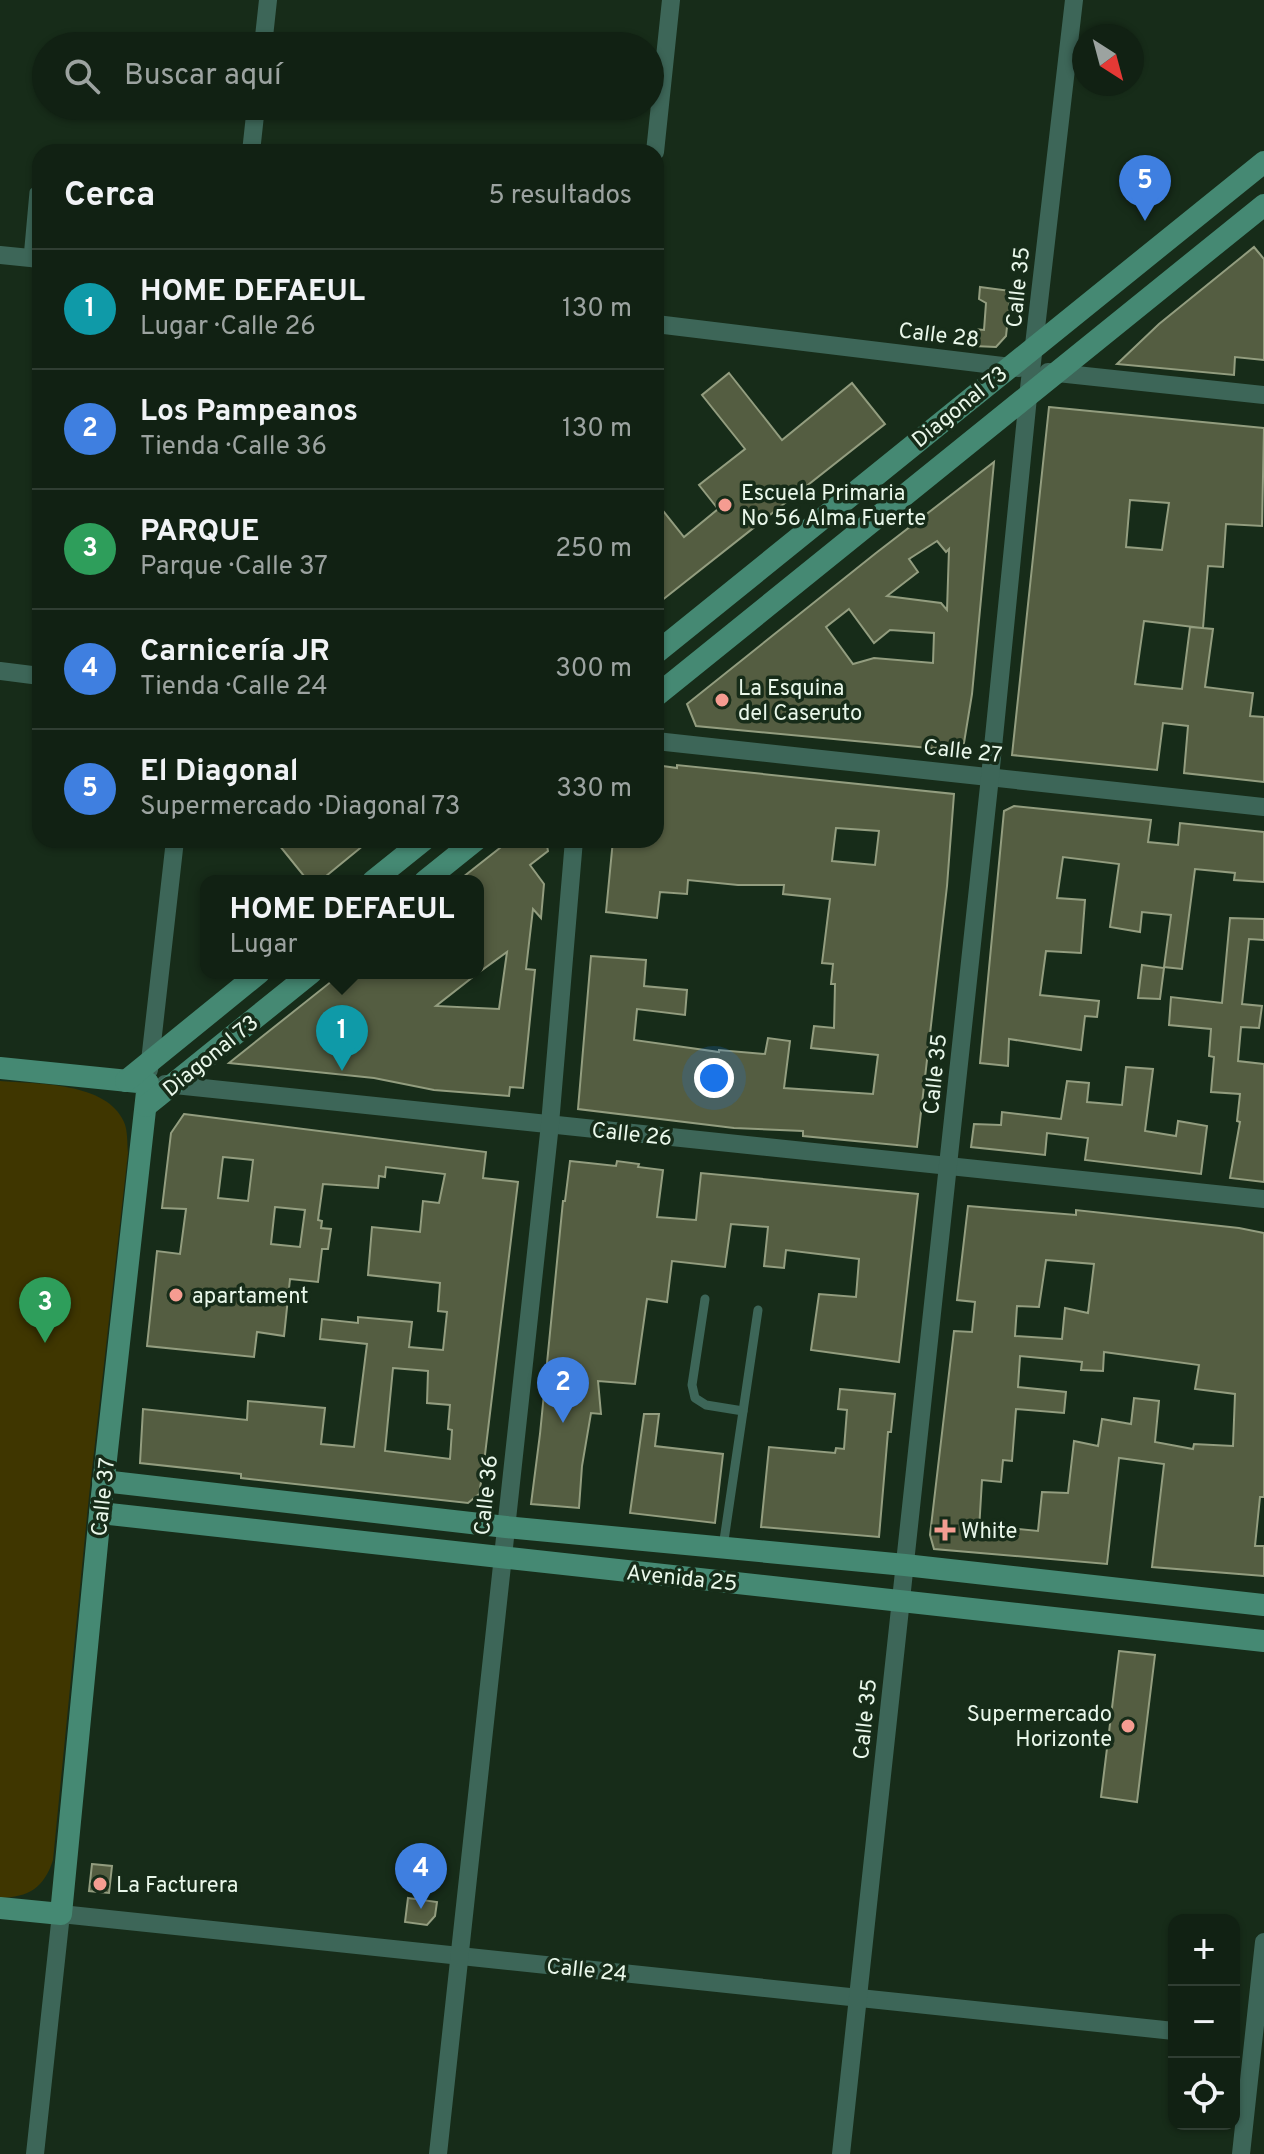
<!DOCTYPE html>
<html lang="es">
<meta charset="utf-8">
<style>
:root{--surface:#112113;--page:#1e2e21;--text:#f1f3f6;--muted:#9ca3a0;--line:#303e33;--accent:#d93025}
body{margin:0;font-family:Overpass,sans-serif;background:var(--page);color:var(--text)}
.controls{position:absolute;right:24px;bottom:24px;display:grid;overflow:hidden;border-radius:16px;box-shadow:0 2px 6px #0004}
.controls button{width:72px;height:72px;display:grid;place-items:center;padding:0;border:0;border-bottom:2px solid var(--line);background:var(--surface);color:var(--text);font:40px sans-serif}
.compass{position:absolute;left:1072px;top:24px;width:72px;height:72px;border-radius:50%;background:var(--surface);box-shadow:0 2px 6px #0004;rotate:144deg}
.you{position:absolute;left:714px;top:1078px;width:28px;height:28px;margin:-20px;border:6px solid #fff;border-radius:50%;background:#1a73e8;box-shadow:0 0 0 12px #1a73e833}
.badge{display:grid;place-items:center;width:52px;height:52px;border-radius:50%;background:var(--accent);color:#fff;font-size:26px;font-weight:700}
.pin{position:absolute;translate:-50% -66px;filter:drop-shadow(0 2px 4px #0008)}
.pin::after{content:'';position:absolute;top:42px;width:28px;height:24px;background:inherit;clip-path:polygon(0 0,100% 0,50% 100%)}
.popup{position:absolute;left:200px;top:875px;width:284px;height:104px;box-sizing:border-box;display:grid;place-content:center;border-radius:16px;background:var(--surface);filter:drop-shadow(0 2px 6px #0005);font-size:26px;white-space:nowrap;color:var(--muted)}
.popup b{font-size:30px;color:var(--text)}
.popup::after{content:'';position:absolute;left:50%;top:100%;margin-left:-16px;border:16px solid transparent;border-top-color:var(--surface)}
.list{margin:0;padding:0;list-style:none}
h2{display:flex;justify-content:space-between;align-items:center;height:104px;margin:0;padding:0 32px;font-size:34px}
h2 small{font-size:26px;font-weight:400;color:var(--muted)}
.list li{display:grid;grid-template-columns:52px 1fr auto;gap:24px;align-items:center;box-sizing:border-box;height:120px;padding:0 32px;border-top:2px solid var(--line)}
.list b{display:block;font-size:30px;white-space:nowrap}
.list p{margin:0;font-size:26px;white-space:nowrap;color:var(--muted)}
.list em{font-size:26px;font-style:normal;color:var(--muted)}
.icon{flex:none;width:44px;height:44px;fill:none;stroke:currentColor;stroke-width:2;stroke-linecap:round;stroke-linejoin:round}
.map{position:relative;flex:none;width:1264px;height:2154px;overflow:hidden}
.search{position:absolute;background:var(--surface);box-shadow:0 2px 6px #0004;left:32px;top:32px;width:632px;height:88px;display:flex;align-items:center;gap:20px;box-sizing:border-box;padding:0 28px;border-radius:44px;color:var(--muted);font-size:30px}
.panel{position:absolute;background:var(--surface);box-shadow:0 2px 6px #0004;left:32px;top:144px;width:632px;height:704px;border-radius:24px}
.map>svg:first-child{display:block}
.green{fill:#3f3600}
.building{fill:#545d41;stroke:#939d7f;stroke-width:2;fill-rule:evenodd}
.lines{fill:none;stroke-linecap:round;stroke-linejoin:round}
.service{stroke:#3d6658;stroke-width:9}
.minor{stroke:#3d6658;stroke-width:18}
.secondary{stroke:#458973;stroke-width:22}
.poi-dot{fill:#f59c91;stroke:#172c19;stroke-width:3}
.labels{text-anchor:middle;stroke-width:7;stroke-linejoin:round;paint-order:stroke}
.street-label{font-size:22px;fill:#e9f7ea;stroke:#172c19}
.poi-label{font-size:22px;fill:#e9f7ea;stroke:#172c19;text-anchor:start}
</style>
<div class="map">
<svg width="1264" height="2154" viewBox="0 0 1264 2154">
<rect width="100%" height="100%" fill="#172c19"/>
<path class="green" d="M0 1081C37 1084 107 1082 124 1122 128 1131 127 1143 128 1153L89 1496 53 1860C44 1888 29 1897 0 1898Z"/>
<g class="building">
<polygon points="1254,247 1264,259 1264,360 1235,357 1234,375 1117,364 1159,324"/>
<polygon points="980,287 1011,291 1006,336 996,347 974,346 975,329 984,330 986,303 979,299"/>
<polygon points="729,373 782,440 852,383 885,424 656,605 656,502 684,537 718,509 699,485 745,449 702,395"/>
<path d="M1049 407 1264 428 1262 526 1226 524 1223 567 1208 566 1203 628 1213 629 1205 687 1253 693 1250 716 1264 717V782L1184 773 1188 726 1163 723 1157 770 1012 755ZM1130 500 1169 503 1162 550 1126 547ZM1144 621 1202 628 1190 627 1182 689 1135 684Z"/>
<path d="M994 462 972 694 963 749 929 748 696 726 687 704 876 553ZM937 541 946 552 949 549 947 610 941 603 887 596 918 572 909 559ZM849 609 874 643 890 630 934 633 933 663 874 658 853 664 826 627Z"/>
<path d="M656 765 677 768V765L954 794 947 886 917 1147 803 1136V1131L734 1128 578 1109 591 956 646 960 644 986 687 990 685 1015 637 1009 634 1040 719 1052V1050L765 1054 768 1038 790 1041 784 1088 873 1094 878 1055 811 1048 814 1026 834 1028 835 984H831L833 964 822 963 830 899 783 894 784 885H738L688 880 687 894 660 892 657 918 606 912 613 840H656ZM836 828 879 831 875 865 832 861Z"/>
<polygon points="1014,806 1151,820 1148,842 1178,845 1180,823 1264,832 1264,882 1234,880 1235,873 1195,869 1182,969 1164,967 1171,915 1142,912 1140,932 1110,927 1119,864 1063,857 1057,898 1085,900 1081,953 1046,951 1040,995 1099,1001 1097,1017 1085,1016 1081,1050 1009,1039 1008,1066 980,1063 1004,811"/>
<polygon points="275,840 370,840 320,881 308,881"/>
<polygon points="510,840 546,840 548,851 530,865 544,884 541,918 533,909 526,969 535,970 523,1088 510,1087 509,1096 434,1090 374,1078 229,1063 342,973 351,983 363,973 478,973 436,1006 499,1009 507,952 478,973 478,881 458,881"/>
<polygon points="1230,918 1264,919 1264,940 1249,939 1242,1004 1262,1006 1259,1028 1241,1027 1238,1061 1264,1064 1264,1182 1230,1178 1240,1122 1237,1121 1240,1094 1211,1092 1214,1057 1209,1056 1211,1029 1169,1025 1171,997 1222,1003"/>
<polygon points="1142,965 1164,968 1160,999 1138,998"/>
<polygon points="1126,1067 1153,1069 1145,1131 1176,1136 1178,1121 1207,1126 1201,1174 1085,1160 1088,1138 1047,1133 1045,1155 971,1147 974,1124 1001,1125 1002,1112 1061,1119 1067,1081 1089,1083 1087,1102 1122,1105"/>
<path d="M184 1114 486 1152 483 1178 518 1182 483 1471 479 1494 468 1503 241 1478V1474L140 1463 143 1409 247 1420 248 1401 325 1408 321 1444 354 1447 367 1344 320 1339 322 1319 358 1323V1317L412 1322 409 1347 443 1350 447 1312 438 1311 440 1283 368 1275 372 1227 420 1232 423 1201 439 1203 445 1174 386 1167 385 1177 379 1176 378 1188 323 1184 318 1220 322 1221 321 1228 331 1229 328 1249H322L318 1282 290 1279 284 1336 257 1332 254 1357 147 1346 157 1251 180 1254 186 1209 162 1208 171 1133ZM223 1157 253 1160 248 1201 218 1198ZM275 1207 305 1210 300 1247 271 1244ZM393 1368 428 1371 427 1403 450 1405 448 1429 452 1430 450 1459 385 1451Z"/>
<polygon points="570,1161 616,1166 617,1161 639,1164 638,1167 663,1170 657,1217 696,1220 701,1173 918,1194 899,1362 811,1350 819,1294 856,1297 859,1259 786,1250 784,1268 764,1266 768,1227 731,1224 725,1267 672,1261 667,1302 647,1299 635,1384 598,1381 601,1414 591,1413 582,1466 579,1508 531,1504 540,1434 563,1201 565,1201"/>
<path d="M968 1206 1076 1215V1210L1239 1228 1264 1233V1497H1260L1255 1546H1264V1576L1152 1567 1164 1464 1119 1458 1107 1564 934 1549 930 1535 954 1331 972 1332 975 1302 957 1300ZM1046 1260 1094 1264 1088 1313 1065 1308 1062 1339 1015 1336 1017 1306 1039 1307ZM1104 1352 1199 1365 1195 1389 1235 1394 1233 1446 1194 1444 1193 1449 1155 1442 1159 1401 1134 1398 1131 1424 1102 1419 1098 1446 1074 1441 1068 1493 1042 1492 1038 1531 1019 1529 1018 1535 979 1530 982 1480 1001 1482 1003 1460 1012 1461 1016 1409 1064 1413 1066 1392 1018 1387 1020 1356 1082 1362 1081 1370 1103 1371Z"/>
<polygon points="840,1389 895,1394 891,1432 888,1432 879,1537 761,1527 769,1447 835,1453 836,1448 844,1449 847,1410 838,1409"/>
<polygon points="644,1414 659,1414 655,1446 723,1454 715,1523 630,1513"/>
<polygon points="1119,1651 1155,1655 1137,1802 1101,1797"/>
<polygon points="92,1864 112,1866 109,1893 89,1891"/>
<polygon points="408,1898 437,1902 435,1916 427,1925 405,1922"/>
</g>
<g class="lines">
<g class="service">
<polyline points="28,258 34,192"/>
<polyline points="705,1299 692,1385 695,1398 706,1405 743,1411"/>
<polyline points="723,1547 758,1310"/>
</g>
<g class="minor">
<polyline points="263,46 268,0"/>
<polyline points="251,152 256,106"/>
<polyline points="655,152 671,0"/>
<polyline points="0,255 40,259"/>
<polyline points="656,324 1019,368"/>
<polyline points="1048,372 1264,395"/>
<polyline points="0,671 40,676"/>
<polyline points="656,741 1264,807"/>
<polyline points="149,1070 175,840"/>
<polyline points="165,1084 1264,1199"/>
<polyline points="35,2154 61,1914 1174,2031"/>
<polyline points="438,2154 550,1124 574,840"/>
<polyline points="841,2154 990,777 1028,397 1074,0"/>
<polyline points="1241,2154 1264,1942"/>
</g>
<g class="secondary">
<polyline points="656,653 1264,162"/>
<polyline points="656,696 1264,205"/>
<polyline points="373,881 424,840"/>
<polyline points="425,881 476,840"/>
<polyline points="0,1068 148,1083 100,1513 61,1914 0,1908"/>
<polyline points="126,1081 259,973"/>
<polyline points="146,1106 311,973"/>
<polyline points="103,1481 506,1527 905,1565 1264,1605"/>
<polyline points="100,1513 1264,1641"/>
</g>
</g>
<g class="poi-dot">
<circle cx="725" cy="505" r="8"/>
<circle cx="722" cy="700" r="8"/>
<circle cx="176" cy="1295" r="8"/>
<path d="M941 1518h8v8h8v8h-8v8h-8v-8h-8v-8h8z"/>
<circle cx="1128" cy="1726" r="8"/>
<circle cx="100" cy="1884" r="8"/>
</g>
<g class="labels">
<g class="street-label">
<text transform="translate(1017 287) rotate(-84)" y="8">Calle 35</text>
<text transform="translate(939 334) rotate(7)" y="8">Calle 28</text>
<text transform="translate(959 406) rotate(-39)" y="8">Diagonal 73</text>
<text transform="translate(963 750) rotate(6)" y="8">Calle 27</text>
<text transform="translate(210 1055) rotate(-39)" y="8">Diagonal 73</text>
<text transform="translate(934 1074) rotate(-84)" y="8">Calle 35</text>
<text transform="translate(632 1133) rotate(6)" y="8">Calle 26</text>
<text transform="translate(485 1495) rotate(-84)" y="8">Calle 36</text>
<text transform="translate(102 1497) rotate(-84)" y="8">Calle 37</text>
<text transform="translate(682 1577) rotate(6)" y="8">Avenida 25</text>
<text transform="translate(864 1719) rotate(-84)" y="8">Calle 35</text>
<text transform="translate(587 1969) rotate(6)" y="8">Calle 24</text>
</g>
<g class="poi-label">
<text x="741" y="500">Escuela Primaria<tspan x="741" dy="25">No 56 Alma Fuerte</tspan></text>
<text x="738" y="695">La Esquina<tspan x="738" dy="25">del Caseruto</tspan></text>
<text x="192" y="1303">apartament</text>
<text x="961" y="1538">White</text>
<text x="1112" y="1721" text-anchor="end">Supermercado<tspan x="1112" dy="25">Horizonte</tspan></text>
<text x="116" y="1892">La Facturera</text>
</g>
</g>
</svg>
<div class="controls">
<button>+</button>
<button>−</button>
<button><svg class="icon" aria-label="locate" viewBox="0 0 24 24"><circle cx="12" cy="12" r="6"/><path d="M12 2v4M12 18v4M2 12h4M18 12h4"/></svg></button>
</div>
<svg class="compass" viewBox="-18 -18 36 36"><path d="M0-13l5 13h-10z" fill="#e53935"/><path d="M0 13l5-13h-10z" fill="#9ca3a0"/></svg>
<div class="you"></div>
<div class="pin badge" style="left:342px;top:1071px;background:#0f9aa8">1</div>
<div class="popup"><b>HOME DEFAEUL</b>Lugar</div>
<div class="pin badge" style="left:563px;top:1423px;background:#3f7fe0">2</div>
<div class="pin badge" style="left:45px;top:1343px;background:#2e9e5b">3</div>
<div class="pin badge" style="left:421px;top:1909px;background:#3f7fe0">4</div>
<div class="pin badge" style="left:1145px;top:221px;background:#3f7fe0">5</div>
<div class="search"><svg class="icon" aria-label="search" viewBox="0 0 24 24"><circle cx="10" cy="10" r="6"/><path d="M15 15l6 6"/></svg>Buscar aquí</div>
<section class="panel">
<h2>Cerca<small>5 resultados</small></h2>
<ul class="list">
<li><span class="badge" style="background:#0f9aa8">1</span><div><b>HOME DEFAEUL</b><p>Lugar · Calle 26</p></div><em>130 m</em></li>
<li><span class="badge" style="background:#3f7fe0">2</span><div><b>Los Pampeanos</b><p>Tienda · Calle 36</p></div><em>130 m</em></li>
<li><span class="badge" style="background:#2e9e5b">3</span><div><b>PARQUE</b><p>Parque · Calle 37</p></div><em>250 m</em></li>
<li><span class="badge" style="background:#3f7fe0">4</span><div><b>Carnicería JR</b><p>Tienda · Calle 24</p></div><em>300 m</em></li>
<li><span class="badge" style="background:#3f7fe0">5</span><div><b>El Diagonal</b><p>Supermercado · Diagonal 73</p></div><em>330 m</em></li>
</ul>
</section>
</div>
